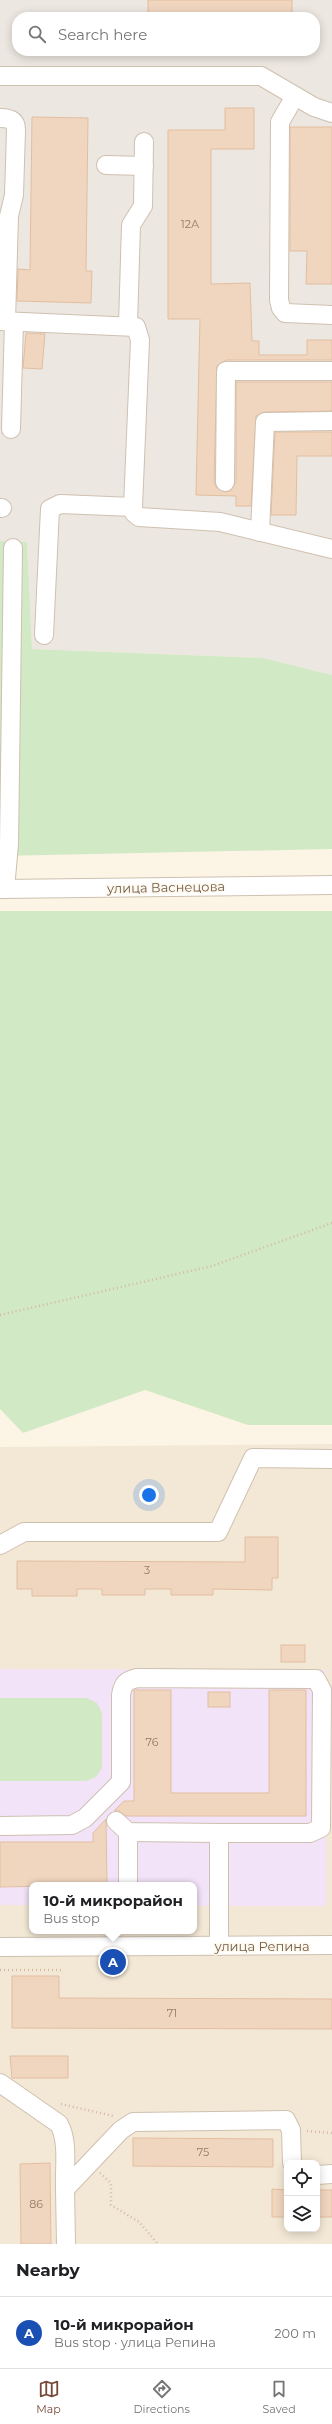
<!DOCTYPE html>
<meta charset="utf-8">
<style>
:root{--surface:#fff;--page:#f6f6f6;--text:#202124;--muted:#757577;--line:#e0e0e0;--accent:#774a38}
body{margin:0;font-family:Montserrat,sans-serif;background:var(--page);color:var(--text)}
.controls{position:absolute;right:12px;bottom:12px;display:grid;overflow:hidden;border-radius:8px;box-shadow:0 2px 10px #0003}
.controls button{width:36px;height:36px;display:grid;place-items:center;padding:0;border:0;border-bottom:1px solid var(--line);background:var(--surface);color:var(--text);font:20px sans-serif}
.you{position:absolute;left:149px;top:1495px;width:14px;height:14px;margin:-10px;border:3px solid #fff;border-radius:50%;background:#1a73e8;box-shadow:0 0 0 6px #1a73e833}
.badge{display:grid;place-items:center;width:26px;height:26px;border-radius:50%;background:var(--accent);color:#fff;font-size:13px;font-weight:700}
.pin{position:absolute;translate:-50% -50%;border:2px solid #fff;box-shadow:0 1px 4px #0006}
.popup{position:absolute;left:29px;top:1882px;width:168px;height:52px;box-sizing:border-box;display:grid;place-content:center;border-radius:8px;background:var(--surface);filter:drop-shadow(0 1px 3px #0005);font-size:13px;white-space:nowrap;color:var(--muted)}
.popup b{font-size:15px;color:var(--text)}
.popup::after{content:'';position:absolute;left:50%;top:100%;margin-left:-8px;border:8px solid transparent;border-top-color:var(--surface)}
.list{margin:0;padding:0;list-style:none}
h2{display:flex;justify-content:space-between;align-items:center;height:52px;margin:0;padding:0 16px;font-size:17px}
h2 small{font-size:13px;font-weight:400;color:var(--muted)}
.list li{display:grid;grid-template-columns:26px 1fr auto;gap:12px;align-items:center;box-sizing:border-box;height:72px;padding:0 16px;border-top:1px solid var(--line)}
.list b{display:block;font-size:15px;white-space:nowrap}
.list p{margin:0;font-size:13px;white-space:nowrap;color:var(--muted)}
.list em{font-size:13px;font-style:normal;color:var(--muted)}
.icon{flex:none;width:22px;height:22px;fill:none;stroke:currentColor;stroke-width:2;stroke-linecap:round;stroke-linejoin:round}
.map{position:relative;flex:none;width:332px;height:2244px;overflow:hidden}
.search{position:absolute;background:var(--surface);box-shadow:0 2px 10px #0003;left:12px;right:12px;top:12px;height:44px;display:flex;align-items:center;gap:10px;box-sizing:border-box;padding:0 14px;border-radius:16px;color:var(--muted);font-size:15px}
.sheet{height:124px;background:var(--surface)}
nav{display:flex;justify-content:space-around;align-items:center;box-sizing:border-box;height:56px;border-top:1px solid var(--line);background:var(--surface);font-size:11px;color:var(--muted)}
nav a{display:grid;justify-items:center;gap:2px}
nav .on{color:var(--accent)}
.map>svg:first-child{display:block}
.residential{fill:#f3e8d5;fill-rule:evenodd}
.industrial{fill:#ece7e0;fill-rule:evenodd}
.education{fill:#f2e3f8}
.green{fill:#d1e9c5}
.building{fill:#f0d6bf;stroke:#e2bea0}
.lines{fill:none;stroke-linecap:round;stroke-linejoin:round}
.minor-casing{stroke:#cfc0b0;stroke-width:20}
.path{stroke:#d5baa2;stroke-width:2.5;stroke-dasharray:1 3;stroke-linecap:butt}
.minor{stroke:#fff;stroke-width:18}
.labels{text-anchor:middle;stroke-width:3;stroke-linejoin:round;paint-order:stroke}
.number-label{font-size:11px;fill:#937b69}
.street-label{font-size:13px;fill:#745d4c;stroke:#fef9ed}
</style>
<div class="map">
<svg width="332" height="2244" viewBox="0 0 332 2244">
<rect width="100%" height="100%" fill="#fcf5e6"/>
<path class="residential" d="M332 1444V2244H0V1447ZM32 1885H194V1931H32ZM287 2163H317V2229H287Z"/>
<path class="industrial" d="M0 0H332V675L263 658 32 649 27 542 0 541ZM17 17H315V51H17Z"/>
<polygon class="education" points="0,1669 326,1670 326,1906 194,1906 194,1885 32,1885 32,1905 0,1905"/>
<g class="green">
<polygon points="0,541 27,542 32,649 263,658 332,675 332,849 0,856"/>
<polygon points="0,911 332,911 332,1425 248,1425 145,1390 23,1433 0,1409"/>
<polygon points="0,1698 87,1698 97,1703 102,1713 102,1768 96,1777 86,1781 0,1781"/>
</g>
<g class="building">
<rect x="148" y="0" width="144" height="17"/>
<polygon points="225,108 254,108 254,149 211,149 211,284 250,283 252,341 259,341 259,355 307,355 307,340 332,340 332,360 226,360 217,366 214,482 216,487 225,492 230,491 236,482 236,382 332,382 332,411 265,412 256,416 251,506 236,506 236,496 196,495 200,319 168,319 168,130 225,130"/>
<polygon points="32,117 88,118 86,271 92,271 91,303 17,301 18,269 30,270"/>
<polygon points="290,127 332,127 332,284 306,284 307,251 290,251"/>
<polygon points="26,333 45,334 42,369 23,368"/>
<polygon points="275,432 332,432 332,456 297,456 296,515 271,515"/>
<polygon points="245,1537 278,1537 278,1578 272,1578 272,1590 213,1589 213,1595 171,1595 171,1589 145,1589 145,1595 102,1595 102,1589 77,1589 77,1596 32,1596 32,1589 17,1589 17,1561 245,1562"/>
<rect x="281" y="1645" width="24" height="17"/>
<polygon points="134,1690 171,1690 171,1793 269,1793 269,1690 306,1690 306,1816 126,1816 119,1811 114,1811 124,1801 134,1801"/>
<rect x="208" y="1692" width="22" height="15"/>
<polygon points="106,1819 107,1885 0,1887 0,1842 93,1842 93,1833"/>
<polygon points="12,1976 59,1976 59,1998 332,1999 332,2029 12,2028"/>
<polygon points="10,2056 68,2056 68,2078 12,2078"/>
<polygon points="133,2138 273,2139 273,2167 133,2166"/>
<polygon points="50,2163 51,2244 21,2244 20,2164"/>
<polygon points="272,2189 287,2190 287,2217 272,2217"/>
<rect x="317" y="2190" width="15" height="27"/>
</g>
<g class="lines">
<defs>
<g id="minor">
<polyline points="0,76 261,76 314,107 332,113"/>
<polyline points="295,96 280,122 279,300 281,308 285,313 332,315"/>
<path d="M0 118C9 118 16 120 16 130L14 195 9 216 6 321"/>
<polyline points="106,165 144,166"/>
<polyline points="0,321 136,327 140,340 133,507 134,513 139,517 220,522 332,549"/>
<polyline points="128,325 131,225 143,206 144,142"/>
<polyline points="11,429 14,322"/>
<polyline points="225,482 226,371 332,371"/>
<polyline points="0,508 2,508"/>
<polyline points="260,532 265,422 332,421"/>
<polyline points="44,635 50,509 60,504 133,507"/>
<polyline points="0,889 332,885"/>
<polyline points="5,889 9,844 13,548"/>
<polyline points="0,1545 24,1532 218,1532 253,1458 332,1459"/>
<polyline points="116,1821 128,1832 219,1833 219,1946"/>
<path d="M0 1826 72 1825 85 1818 121 1782V1695C123 1683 126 1681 137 1678L316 1679 322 1690 321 1828 310 1833H219"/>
<polyline points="128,1832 128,1882"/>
<polyline points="0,1947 332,1945"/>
<path d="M0 2083 59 2124C69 2142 64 2169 65 2189"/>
<polyline points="317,2175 332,2174"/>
<polyline points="66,2244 65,2189 121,2130 133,2122 286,2120 291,2130 292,2163"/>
</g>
</defs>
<use href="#minor" class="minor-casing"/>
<g class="path">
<polyline points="0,1315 212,1266 332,1223"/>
<polyline points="0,1970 62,1970"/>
<polyline points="61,2104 113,2116"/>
<polyline points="307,2131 332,2133"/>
<polyline points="100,2173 111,2183 111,2205 139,2222 158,2244"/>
</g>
<use href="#minor" class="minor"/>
</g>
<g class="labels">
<g class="number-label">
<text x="190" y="228">12А</text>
<text x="147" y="1574">3</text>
<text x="152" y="1746">76</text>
<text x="172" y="2017">71</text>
<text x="203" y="2156">75</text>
<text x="36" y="2208">86</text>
</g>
<g class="street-label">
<text transform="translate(166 887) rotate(-1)" y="5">улица Васнецова</text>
<text x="262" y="1951">улица Репина</text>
</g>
</g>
</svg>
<div class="controls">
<button><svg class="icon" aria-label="locate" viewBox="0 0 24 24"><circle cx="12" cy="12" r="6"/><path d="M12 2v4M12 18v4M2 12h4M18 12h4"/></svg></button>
<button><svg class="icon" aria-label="layers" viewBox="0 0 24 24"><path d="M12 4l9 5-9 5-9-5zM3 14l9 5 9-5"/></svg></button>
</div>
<div class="you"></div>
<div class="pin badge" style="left:113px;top:1962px;background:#1a4fb4">A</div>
<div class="popup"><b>10-й микрорайон</b>Bus stop</div>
<div class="search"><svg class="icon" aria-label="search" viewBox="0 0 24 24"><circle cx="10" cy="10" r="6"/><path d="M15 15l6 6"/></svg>Search here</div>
</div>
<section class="sheet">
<h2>Nearby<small></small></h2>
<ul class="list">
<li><span class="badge" style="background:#1a4fb4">A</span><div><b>10-й микрорайон</b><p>Bus stop · улица Репина</p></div><em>200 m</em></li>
</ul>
</section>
<nav>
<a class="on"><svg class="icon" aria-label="map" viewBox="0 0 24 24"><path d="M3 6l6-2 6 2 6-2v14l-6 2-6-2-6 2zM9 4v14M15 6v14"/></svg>Map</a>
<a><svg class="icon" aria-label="directions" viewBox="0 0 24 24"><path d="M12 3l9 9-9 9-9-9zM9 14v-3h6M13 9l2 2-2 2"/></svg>Directions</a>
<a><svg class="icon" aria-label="saved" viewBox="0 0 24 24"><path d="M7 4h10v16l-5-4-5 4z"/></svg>Saved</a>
</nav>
